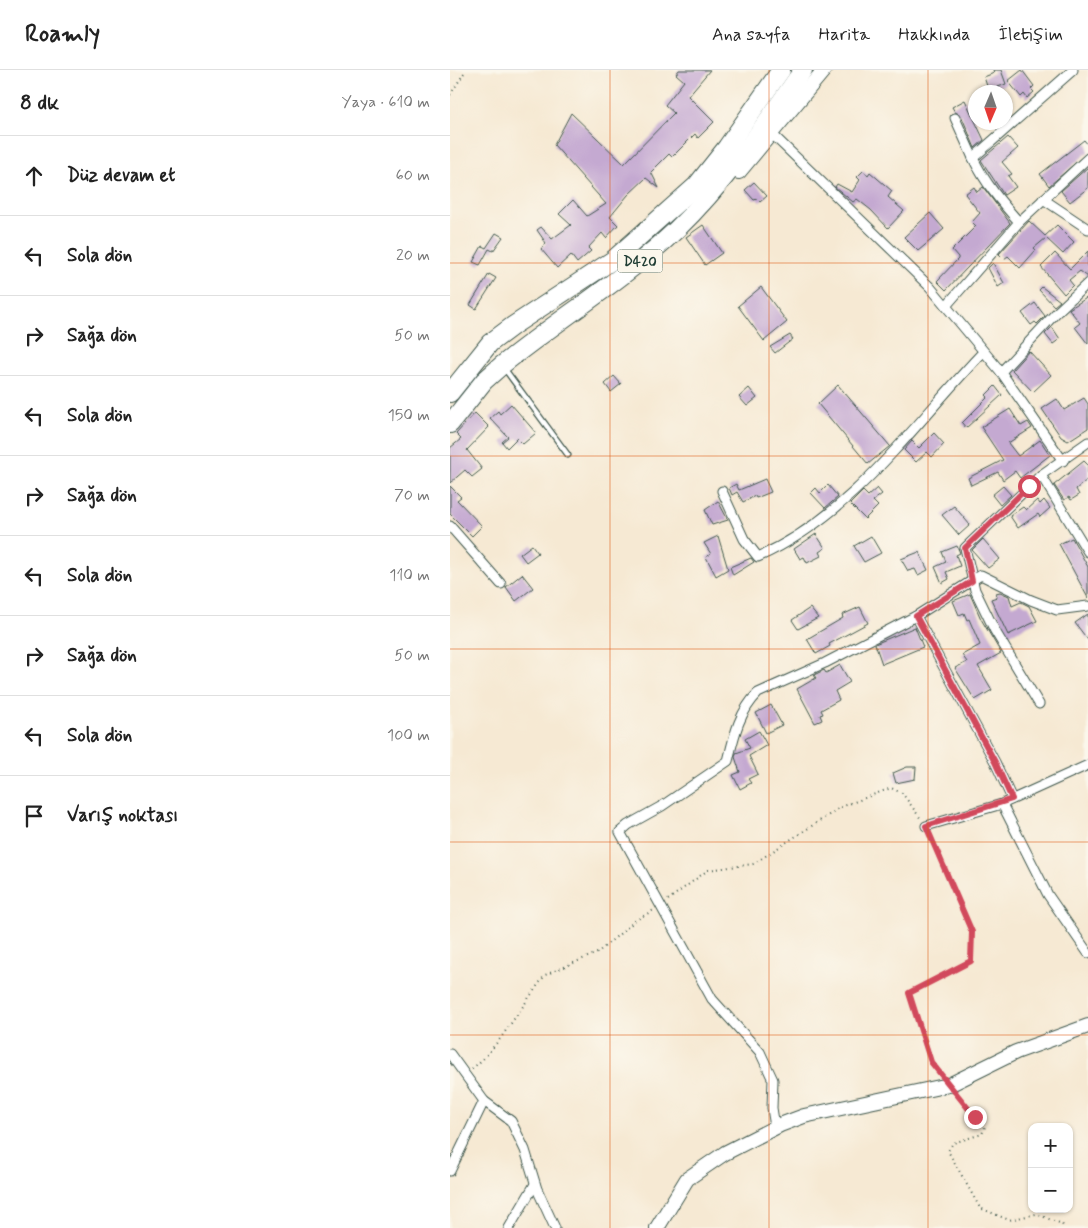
<!DOCTYPE html>
<html lang="tr">
<meta charset="utf-8">
<style>
:root{--surface:#fff;--page:#f6f6f6;--text:#222;--muted:#767676;--line:#e0e0e0}
body{margin:0;font-family:Mynerve,sans-serif;background:var(--page);color:var(--text)}
.controls{position:absolute;right:15px;bottom:15px;display:grid;overflow:hidden;border-radius:10px;box-shadow:0 1px 4px #0004}
.controls button{width:45px;height:45px;display:grid;place-items:center;padding:0;border:0;border-bottom:1px solid var(--line);background:var(--surface);color:var(--text);font:25px sans-serif}
.compass{position:absolute;left:518px;top:15px;width:45px;height:45px;border-radius:50%;background:var(--surface);box-shadow:0 1px 4px #0004;rotate:182deg}
.stop{position:absolute;width:15px;height:15px;margin:-11px;border:4px solid #d1495b;border-radius:50%;background:#fff}
.stop.end{background:#d1495b;border-color:#fff;box-shadow:0 1px 5px #0008}
.list{margin:0;padding:0;list-style:none}
h2{display:flex;justify-content:space-between;align-items:center;height:65px;margin:0;padding:0 20px;font-size:21px}
h2 small{font-size:16px;font-weight:400;color:var(--muted)}
.list li{display:grid;grid-template-columns:32px 1fr auto;gap:15px;align-items:center;box-sizing:border-box;height:80px;padding:0 20px;border-top:1px solid var(--line)}
.list b{display:block;font-size:19px;white-space:nowrap}
.list em{font-size:16px;font-style:normal;color:var(--muted)}
.icon{flex:none;width:28px;height:28px;fill:none;stroke:currentColor;stroke-width:2;stroke-linecap:round;stroke-linejoin:round}
.map{position:relative;flex:none;width:638px;height:1158px;overflow:hidden}
header{display:flex;align-items:center;gap:30px;box-sizing:border-box;height:70px;padding:0 25px;background:var(--surface);border-bottom:1px solid var(--line)}
header strong{font-size:24px}
nav{display:flex;gap:28px;margin-inline-start:auto;font-size:18px}
main{display:flex}
aside{flex:1;background:var(--surface)}
.map>svg:first-child{display:block}
.building{fill:#c4a9d1}
.lines{fill:none;stroke-linecap:round;stroke-linejoin:round}
.lane-casing{stroke:#3f574c;stroke-width:7}
.street-casing{stroke:#3f574c;stroke-width:11}
.secondary-casing{stroke:#3f574c;stroke-width:16}
.highway-casing{stroke:#3f574c;stroke-width:20}
.path{stroke:#3f574c;stroke-width:2;stroke-dasharray:1 4;stroke-linecap:butt}
.lane{stroke:#fff;stroke-width:4.5}
.street{stroke:#fff;stroke-width:9}
.secondary{stroke:#fff;stroke-width:14}
.highway{stroke:#fff;stroke-width:18}
.route{stroke:#d1495b;stroke-width:6}
.grid{fill:none;stroke:#de580e;stroke-width:1;stroke-opacity:0.55}
.labels{text-anchor:middle;stroke-width:4.5;stroke-linejoin:round;paint-order:stroke}
.shield{fill:#fbf7ec;stroke:#61756b;stroke-width:1}
.shield-label{font-size:14px;font-weight:bold;fill:#1f3d34}
</style>
<header>
<strong>Roamly</strong>
<nav><a>Ana sayfa</a><a>Harita</a><a>Hakkında</a><a>İletişim</a></nav>
</header>
<main>
<aside>
<h2>8 dk<small>Yaya · 610 m</small></h2>
<ul class="list">
<li><svg class="icon" aria-label="ahead" viewBox="0 0 24 24"><path d="M12 20V5M6 11l6-6 6 6"/></svg><div><b>Düz devam et</b></div><em>60 m</em></li>
<li><svg class="icon" aria-label="left" viewBox="0 0 24 24"><path d="M17 20v-9H6M10 6l-5 5 5 5"/></svg><div><b>Sola dön</b></div><em>20 m</em></li>
<li><svg class="icon" aria-label="right" viewBox="0 0 24 24"><path d="M7 20v-9h11M14 6l5 5-5 5"/></svg><div><b>Sağa dön</b></div><em>50 m</em></li>
<li><svg class="icon" aria-label="left" viewBox="0 0 24 24"><path d="M17 20v-9H6M10 6l-5 5 5 5"/></svg><div><b>Sola dön</b></div><em>150 m</em></li>
<li><svg class="icon" aria-label="right" viewBox="0 0 24 24"><path d="M7 20v-9h11M14 6l5 5-5 5"/></svg><div><b>Sağa dön</b></div><em>70 m</em></li>
<li><svg class="icon" aria-label="left" viewBox="0 0 24 24"><path d="M17 20v-9H6M10 6l-5 5 5 5"/></svg><div><b>Sola dön</b></div><em>110 m</em></li>
<li><svg class="icon" aria-label="right" viewBox="0 0 24 24"><path d="M7 20v-9h11M14 6l5 5-5 5"/></svg><div><b>Sağa dön</b></div><em>50 m</em></li>
<li><svg class="icon" aria-label="left" viewBox="0 0 24 24"><path d="M17 20v-9H6M10 6l-5 5 5 5"/></svg><div><b>Sola dön</b></div><em>100 m</em></li>
<li><svg class="icon" aria-label="arrive" viewBox="0 0 24 24"><path d="M6 21V4h12l-3 4 3 4H6"/></svg><div><b>Varış noktası</b></div></li>
</ul>
</aside>
<div class="map">
<svg width="638" height="1158" viewBox="0 0 638 1158">
<rect width="100%" height="100%" fill="#fbf7ec"/>
<filter id="ink" filterUnits="userSpaceOnUse"><feTurbulence type="fractalNoise" baseFrequency=".02" numOctaves="2"/><feDisplacementMap in="SourceGraphic" scale="10" xChannelSelector="R" yChannelSelector="G"/><feConvolveMatrix kernelMatrix="1 2 1 2 8 2 1 2 1" color-interpolation-filters="sRGB"/></filter>
<filter id="wash" filterUnits="userSpaceOnUse"><feTurbulence type="fractalNoise" baseFrequency=".0096" numOctaves="4" result="noise"/><feDisplacementMap in="SourceGraphic" scale="20" xChannelSelector="R" yChannelSelector="G"/><feGaussianBlur stdDeviation="1.12" result="paint"/><feColorMatrix in="noise" values="0 0 0 0 0 0 0 0 0 0 0 0 0 0 0 0 0 1.4 0 .05"/><feComposite in="paint" operator="in"/></filter>
<g filter="url(#wash)">
<rect width="100%" height="100%" fill="#f6e9d3"/>
<g id="blocks">
<g class="building">
<polygon points="229,0 260,0 238,26 264,52 248,68 245,64 222,87 219,84 201,102 209,118 196,108 178,125 160,147 168,155 156,168 152,163 138,178 141,181 127,193 121,185 107,198 91,179 96,173 87,160 91,157 102,169 121,155 109,144 123,130 137,146 156,134 104,75 121,43 174,94 224,43 215,35 234,11 226,4"/>
<polygon points="543,0 551,0 556,14 548,17 550,22 539,22 534,7 544,3"/>
<polygon points="572,0 584,16 581,19 584,22 577,28 574,24 571,27 558,11"/>
<polygon points="515,30 534,70 525,78 511,45 505,42 502,37"/>
<polygon points="558,67 568,78 552,92 562,104 558,106 566,117 554,125 531,90"/>
<polygon points="634,70 638,75 638,82 599,116 590,104"/>
<polygon points="638,97 638,118 620,132 611,121"/>
<polygon points="413,101 418,105 420,102 442,121 438,127 454,141 438,158 421,140 407,129 403,132 385,117 387,114 402,122 410,110 407,107"/>
<polygon points="304,112 317,126 310,132 307,129 304,130 295,120"/>
<polygon points="524,117 527,122 533,117 560,153 496,220 487,211 508,189 508,187 502,180 526,156 522,152 530,143 515,124"/>
<polygon points="480,143 494,159 468,181 454,167"/>
<polygon points="579,151 595,166 607,155 624,172 613,184 596,168 584,178 586,180 570,198 558,186 554,189 549,184"/>
<polygon points="253,155 272,183 255,195 236,167"/>
<polygon points="46,163 53,167 43,181 39,179 30,195 23,192 32,176 36,178"/>
<polygon points="638,181 638,207 630,201 619,210 623,215 614,224 591,197 605,183 620,199"/>
<polygon points="543,193 554,213 548,217 538,198"/>
<polygon points="39,204 46,208 26,239 20,235"/>
<polygon points="311,217 337,252 314,271 288,236"/>
<polygon points="592,217 610,231 604,236 589,220"/>
<polygon points="638,227 638,274 625,257 630,253 619,239"/>
<polygon points="585,233 595,246 587,254 585,252 581,255 572,243"/>
<polygon points="602,257 610,269 603,274 595,264"/>
<polygon points="340,265 343,269 325,283 320,277"/>
<polygon points="579,281 601,305 583,322 562,300"/>
<polygon points="164,306 171,314 161,322 155,314"/>
<polygon points="388,315 440,376 418,394 368,334"/>
<polygon points="545,316 552,325 516,358 512,353 538,327 536,325"/>
<polygon points="299,318 307,328 297,336 289,327"/>
<polygon points="634,328 638,334 638,358 618,371 611,367 592,339 607,329 614,340"/>
<polygon points="61,334 86,363 73,374 67,368 57,378 52,372 58,367 40,348 48,341 50,344"/>
<polygon points="560,339 571,356 578,352 582,358 558,373 568,386 590,370 600,385 570,408 565,401 553,410 548,402 521,415 518,408 553,390 531,357"/>
<polygon points="25,343 39,357 17,380 32,399 22,407 15,400 0,413 0,378 11,369 6,364"/>
<polygon points="484,363 494,374 482,387 477,382 466,392 454,380 462,371 469,378"/>
<polygon points="634,391 638,395 638,409 626,419 629,425 621,430 619,427 614,430 604,415"/>
<polygon points="315,409 321,422 306,428 305,426 293,432 287,422 282,425 279,418 286,414 289,420"/>
<polygon points="378,415 388,427 375,438 361,423 366,418 370,423"/>
<polygon points="0,416 11,427 7,430 32,456 22,466 0,444"/>
<polygon points="553,416 561,425 550,435 542,425"/>
<polygon points="427,418 432,424 423,431 428,436 415,449 400,434 413,421 418,426"/>
<polygon points="587,430 590,434 594,430 600,438 590,447 588,444 568,458 560,446 573,437 576,440"/>
<polygon points="268,431 278,450 262,455 255,440"/>
<polygon points="504,436 520,455 509,465 492,445"/>
<polygon points="366,464 375,478 369,482 371,486 357,493 354,487 350,489 344,479"/>
<polygon points="268,466 278,499 266,506 256,487 261,484 254,473"/>
<polygon points="421,466 431,483 414,492 404,476"/>
<polygon points="622,468 638,497 638,528 609,474"/>
<polygon points="533,469 550,489 538,498 522,480"/>
<polygon points="82,475 88,483 76,492 70,484"/>
<polygon points="507,476 510,483 506,485 510,496 496,502 499,509 492,513 485,497 496,492 492,482"/>
<polygon points="469,482 478,500 468,505 465,499 458,501 451,489"/>
<polygon points="301,488 304,492 283,505 280,497"/>
<polygon points="72,504 83,518 66,531 56,517"/>
<polygon points="550,522 559,526 562,536 571,532 579,536 587,551 558,565 541,529 547,527 546,523"/>
<polygon points="520,524 531,549 551,583 528,596 542,620 525,630 505,598 517,592 512,585 530,575 519,549 517,550 514,543 509,545 503,531"/>
<polygon points="410,537 418,553 379,574 380,576 366,584 357,569 393,548 392,545"/>
<polygon points="360,538 368,548 348,559 342,550"/>
<polygon points="638,544 638,570 625,553"/>
<polygon points="465,557 473,577 432,594 425,574"/>
<polygon points="390,595 400,612 385,621 389,630 371,640 373,644 370,645 372,650 365,653 347,619 366,608 364,605 374,600 376,603"/>
<polygon points="321,635 332,655 316,663 306,643"/>
<polygon points="309,661 317,675 299,686 308,704 298,709 301,713 290,719 283,705 290,702 285,687 286,683 300,678 295,669"/>
<polygon points="457,697 466,697 465,709 446,713 443,703"/>
</g>
</g>
</g>
<g filter="url(#ink)">
<use href="#blocks" fill-opacity="0" stroke="#3f574c" stroke-width="1"/>
<g class="lines">
<defs>
<polyline id="lane" points="54,298 118,385"/>
<g id="street">
<polyline points="505,48 523,88"/>
<polyline points="322,64 480,217 551,302 613,391"/>
<polyline points="593,129 638,159"/>
<path d="M569 152C551 132 535 113 523 88L623 0"/>
<polyline points="496,236 569,152 638,88"/>
<polyline points="551,302 606,243 638,213"/>
<polyline points="591,405 638,482"/>
<path d="M272 421 294 469 308 487C403 445 463 355 533 282"/>
<polyline points="0,456 51,514"/>
<polyline points="466,546 545,692 562,729"/>
<polyline points="589,634 545,561 525,520 515,478 591,405 638,372"/>
<polyline points="552,734 598,825 638,883"/>
<polyline points="476,756 552,734 638,695"/>
<polyline points="0,984 34,1031 61,1051 75,1080 87,1119 105,1158"/>
<path d="M325 1057 322 1038 323 1010 310 982 262 929 170 762 178 755 212 736 278 691C284 666 289 642 308 623L375 593 466 546 531 505 581 530 607 540 638 536"/>
<polyline points="0,1101 34,1031"/>
<polyline points="59,1158 85,1114"/>
</g>
<g id="secondary">
<polyline points="289,102 374,0"/>
<polyline points="207,1158 237,1109 275,1083 330,1055 354,1046 499,1015 566,982 638,956"/>
</g>
<g id="highway">
<polyline points="0,323 40,273 64,255 163,190 246,116 277,77 331,0"/>
<path d="M0 354 34 311 52 295C109 249 172 211 226 160 275 113 314 56 353 0"/>
</g>
</defs>
<use href="#lane" class="lane-casing"/>
<use href="#street" class="street-casing"/>
<use href="#secondary" class="secondary-casing"/>
<use href="#highway" class="highway-casing"/>
<g class="path">
<polyline points="0,25 16,0"/>
<polyline points="480,764 522,862 521,891 459,923 481,992 492,1006"/>
<polyline points="218,830 258,800 303,794 391,737 441,718 452,723 471,749"/>
<polyline points="22,999 34,988 50,969 95,905 147,883 186,850 204,840"/>
<polyline points="506,1023 535,1057 532,1064 503,1073 498,1081 530,1138 559,1150 586,1144 612,1154 614,1158"/>
</g>
<use href="#lane" class="lane"/>
<use href="#street" class="street"/>
<use href="#secondary" class="secondary"/>
<use href="#highway" class="highway"/>
</g>
</g>
<g class="lines" filter="url(#ink)">
<polyline class="route" points="525,1047 481,992 459,923 521,891 522,862 476,756 562,729 545,692 466,546 522,511 515,478 579,416"/>
</g>
<path class="grid" d="M160 0V1158M319 0V1158M478 0V1158M0 193H638M0 386H638M0 579H638M0 772H638M0 965H638"/>
<g class="labels">
<rect class="shield" x="167.5" y="179.5" width="45" height="23" rx="4"/>
<g class="shield-label">
<text x="190" y="196">D420</text>
</g>
</g>
</svg>
<div class="controls">
<button>+</button>
<button>−</button>
</div>
<svg class="compass" viewBox="-18 -18 36 36"><path d="M0-13l5 13h-10z" fill="#e53935"/><path d="M0 13l5-13h-10z" fill="#767676"/></svg>
<div class="stop" style="left:579px;top:416px"></div>
<div class="stop end" style="left:525px;top:1047px"></div>
</div>
</main>
